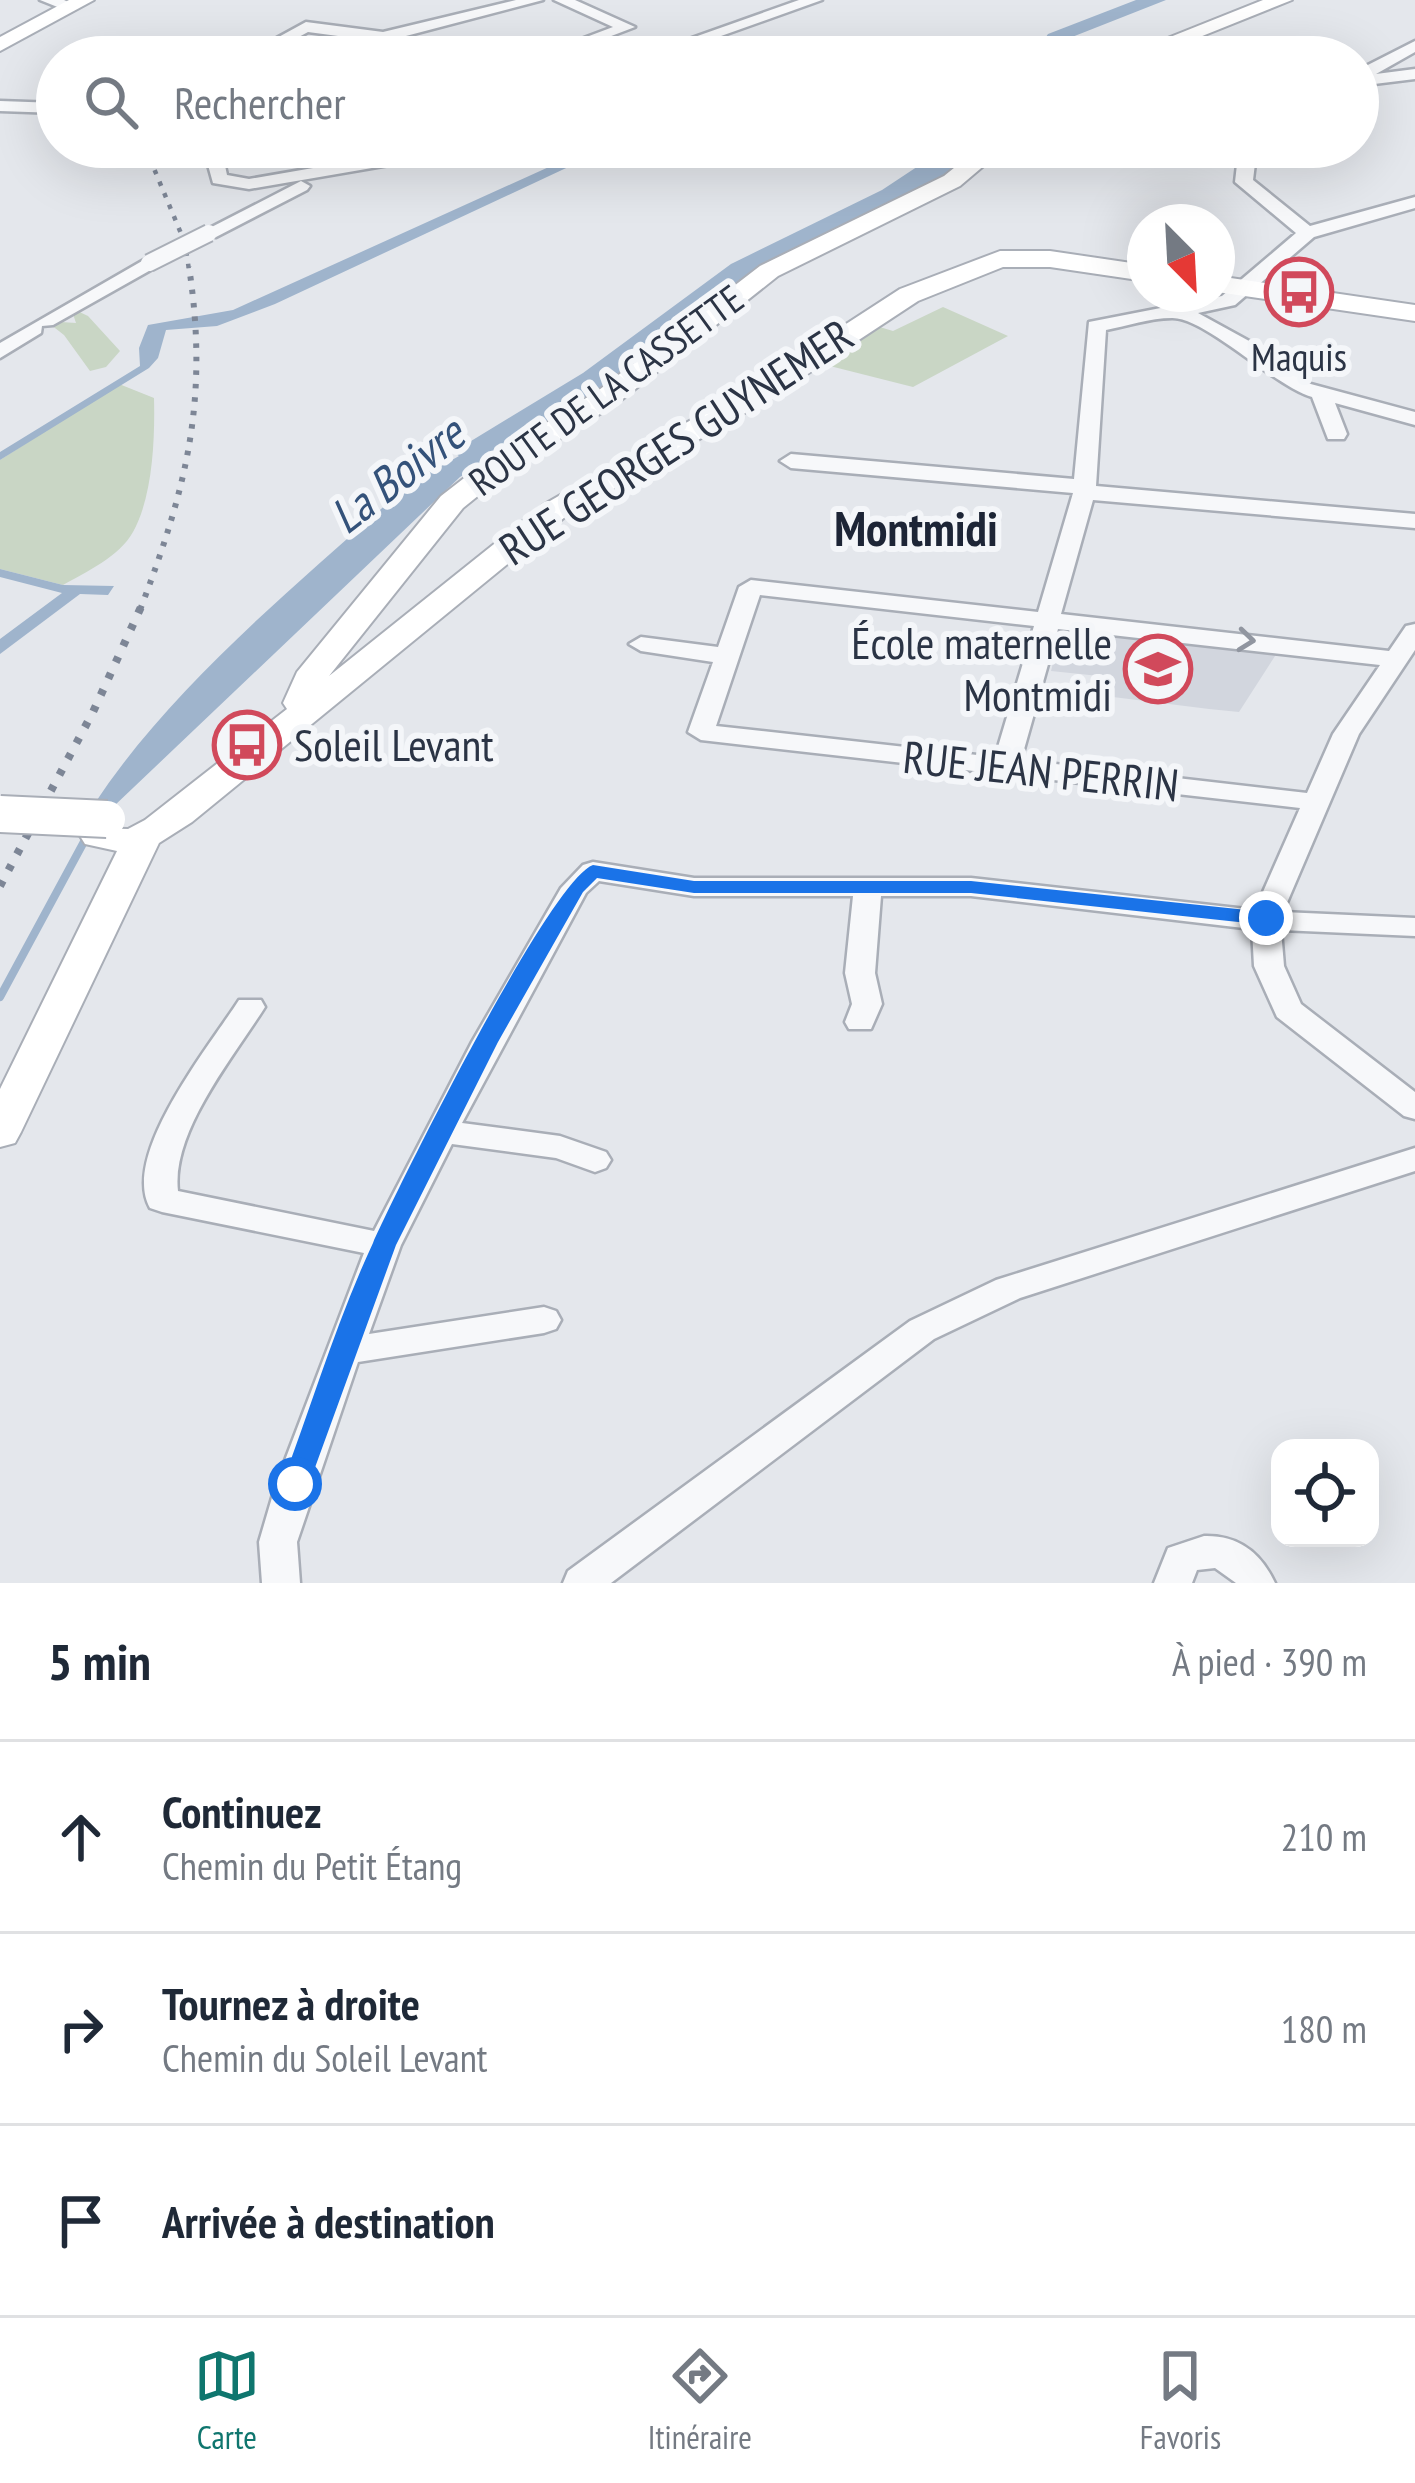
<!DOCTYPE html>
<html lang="fr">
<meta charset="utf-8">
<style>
:root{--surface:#fff;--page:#f2f2f3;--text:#1f2937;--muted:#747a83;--line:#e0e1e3;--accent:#0f766e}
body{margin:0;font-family:"PT Sans Narrow",sans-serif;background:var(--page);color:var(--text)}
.controls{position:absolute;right:36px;bottom:36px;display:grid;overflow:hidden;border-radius:24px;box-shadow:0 12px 48px #0002}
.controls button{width:108px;height:108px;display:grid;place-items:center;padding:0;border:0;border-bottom:3px solid var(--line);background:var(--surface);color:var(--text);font:60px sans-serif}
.compass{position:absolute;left:1127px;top:204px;width:108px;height:108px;border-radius:50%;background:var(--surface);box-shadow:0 12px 48px #0002;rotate:156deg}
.stop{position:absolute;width:36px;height:36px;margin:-27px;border:9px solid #1a73e8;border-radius:50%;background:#fff}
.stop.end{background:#1a73e8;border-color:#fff;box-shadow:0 3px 12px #0008}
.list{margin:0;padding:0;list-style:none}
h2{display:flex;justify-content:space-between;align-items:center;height:156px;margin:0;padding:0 48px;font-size:51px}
h2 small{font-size:39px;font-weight:400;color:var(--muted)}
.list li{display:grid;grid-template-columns:78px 1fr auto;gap:36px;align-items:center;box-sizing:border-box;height:192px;padding:0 48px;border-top:3px solid var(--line)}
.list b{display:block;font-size:45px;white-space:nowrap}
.list p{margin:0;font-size:39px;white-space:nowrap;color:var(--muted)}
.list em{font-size:39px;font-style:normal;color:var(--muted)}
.icon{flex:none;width:66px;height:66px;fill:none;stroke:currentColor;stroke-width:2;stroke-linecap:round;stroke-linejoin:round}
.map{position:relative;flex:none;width:1415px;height:1583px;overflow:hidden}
.search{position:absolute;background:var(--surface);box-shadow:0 12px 48px #0002;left:36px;right:36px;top:36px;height:132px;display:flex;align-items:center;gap:30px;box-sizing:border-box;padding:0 42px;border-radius:66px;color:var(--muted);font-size:45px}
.sheet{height:732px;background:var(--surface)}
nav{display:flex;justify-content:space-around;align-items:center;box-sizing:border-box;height:168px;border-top:3px solid var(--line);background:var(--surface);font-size:33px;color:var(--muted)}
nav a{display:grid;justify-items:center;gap:6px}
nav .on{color:var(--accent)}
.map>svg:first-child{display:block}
.built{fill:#d2d6de}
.green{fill:#c9d6c5}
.water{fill:#9fb4cc}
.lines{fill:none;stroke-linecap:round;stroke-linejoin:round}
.stream{stroke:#9fb4cc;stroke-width:8}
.street-casing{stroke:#a9aeb7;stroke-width:5}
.secondary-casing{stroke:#a9aeb7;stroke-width:4}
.street{fill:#f7f8fa;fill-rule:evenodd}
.secondary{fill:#fff;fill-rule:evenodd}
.rail-far2{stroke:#7d8696;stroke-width:4.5;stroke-dasharray:4.5 8;stroke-linecap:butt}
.rail-far1{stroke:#7d8696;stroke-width:6;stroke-dasharray:4.5 9;stroke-linecap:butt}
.rail{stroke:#7d8696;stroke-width:8;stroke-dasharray:6 12;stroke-linecap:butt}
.street-bridge-casing{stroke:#a9aeb7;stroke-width:20;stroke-linecap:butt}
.secondary-bridge-casing{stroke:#a9aeb7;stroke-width:40;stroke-linecap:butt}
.street-bridge{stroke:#f7f8fa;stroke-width:16}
.secondary-bridge{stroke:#fff;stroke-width:36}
.oneway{stroke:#9196a0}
.route{fill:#1a73e8}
.labels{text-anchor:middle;stroke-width:12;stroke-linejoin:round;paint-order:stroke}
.far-poi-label{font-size:39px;fill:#2b3445;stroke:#f4f6f9}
.far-street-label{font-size:39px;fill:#2b3445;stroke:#f4f6f9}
.street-label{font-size:45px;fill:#2b3445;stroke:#f4f6f9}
.poi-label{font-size:45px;fill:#2b3445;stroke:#f4f6f9;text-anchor:end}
.water-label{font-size:48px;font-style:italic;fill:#34527a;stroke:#f4f6f9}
.neighbourhood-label{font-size:48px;font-weight:bold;fill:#1d2536;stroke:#f4f6f9}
</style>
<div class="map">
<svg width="1415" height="1583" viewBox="0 0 1415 1583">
<rect width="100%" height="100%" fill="#e4e7ec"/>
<polygon class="built" points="1071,628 1277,653 1239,712 1209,709 1105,696 1109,677 1051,671 1061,631"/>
<g class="green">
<polygon points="943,307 1008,336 913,387 818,363 873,325 893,331"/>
<polygon points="71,308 88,316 120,351 106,367 90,371 64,335 46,321 76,323"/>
<path d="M119 384 154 398C155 438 153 496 133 532 119 557 86 572 63 585L0 569V460Z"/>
</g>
<g class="water">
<polygon points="1136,0 1166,0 1067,39 1059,57 1032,57 1048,34"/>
<polygon points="593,147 611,147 275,304 217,326 166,330 158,358 149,368 0,460 0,452 140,366 139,348 148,325 233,310"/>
<path d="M947 147H984L917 193 776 260 609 382 460 477 113 807 95 803C178 677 316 569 428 467L436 469 459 456 453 452 583 373 731 264 882 190Z"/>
<polygon points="0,569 63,585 114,586 108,595 80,594 0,654 0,639 62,593 0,577"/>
</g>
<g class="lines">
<polyline class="stream" points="0,997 86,838"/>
<defs>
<g id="street">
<polygon points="40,0 64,0 78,7 70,12"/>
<polygon points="516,0 543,0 383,42 308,32 262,57 242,57 306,22 383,32"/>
<polygon points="554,0 575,0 635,27 556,57 533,57 613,27"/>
<polygon points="799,0 822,0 662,57 638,57"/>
<polygon points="1415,41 1415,52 1376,74 1415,69 1415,79 1366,85 1358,82 1358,70"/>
<polygon points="0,101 57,103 57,113 0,111"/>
<polygon points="203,147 221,147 227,175 249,179 434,147 474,147 465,152 249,189 213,183"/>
<path d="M1239 147H1257L1253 180 1310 226 1415 197V208L1314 237 1235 305 1198 313 1260 347 1307 383 1415 412V425L1335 403 1347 434 1344 439H1328L1312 397C1274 386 1205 317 1172 318 1150 318 1127 326 1106 330L1096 486 1415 514V528L1093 500 1061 614 1389 651 1406 626 1415 624V650L1359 734 1283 912 1415 918V936L1281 930 1284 966 1301 1004 1415 1092V1119L1404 1116 1277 1017 1254 966 1252 929 971 896H881L875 973 882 1004 871 1029H849L845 1022 852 1004 845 973 853 896H694L599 881 586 893 462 1123 560 1136 606 1152 611 1160 606 1168 595 1172 556 1158 452 1144 401 1245 369 1334 544 1307 556 1311 561 1320 556 1329 544 1333 358 1362 297 1542 300 1583H262L259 1542 276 1484 364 1253 162 1212 150 1208C120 1155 211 1044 239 1000H261L265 1007C234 1056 171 1132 178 1191L374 1231 472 1042 561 888 583 865 593 862 694 878H971L1255 910 1300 808 701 740 688 732 713 662 641 651 629 644 641 637 718 647 739 587 751 580 1038 612 1073 493 791 468 780 461 791 454 1074 479 1089 322 1222 296 1296 233 1235 182ZM760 595 1034 626 995 757 716 726ZM1058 629 1380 665 1333 734 1307 793 1021 760Z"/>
<polygon points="301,181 310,186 307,190 216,237 200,233"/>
<polygon points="149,257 159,263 156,267 53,325 42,326 41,333 0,358 0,343"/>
<polygon points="1415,1148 1415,1171 1020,1298 934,1339 611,1583 563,1583 568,1571 910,1321 996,1280"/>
<path d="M1204 1536C1239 1535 1261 1553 1275 1583H1236L1215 1568 1197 1570 1192 1583H1154L1168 1548Z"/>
</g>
<g id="secondary">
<polygon points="69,0 94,0 0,51 0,37"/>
<polygon points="1263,0 1292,0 1150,57 1120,57"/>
<polygon points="980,147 1006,147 960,186 778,276 619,402 510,470 463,508 329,676 543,505 752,385 900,289 1000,251 1050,251 1145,265 1145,281 1050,267 1003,267 918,301 772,397 565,517 192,822 159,843 21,1132 15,1143 0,1147 0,1089 117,851 85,844 80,836 85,828 128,829 145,820 287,709 283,703 297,672 441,496 490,458 599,390 760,266 944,176"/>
<polygon points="1217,276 1415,305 1415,321 1217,292"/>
</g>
</defs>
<use href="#street" class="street-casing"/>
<use href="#secondary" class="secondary-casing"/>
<use href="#street" class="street"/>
<use href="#secondary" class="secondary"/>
<polyline class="rail-far2" points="145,147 185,243 189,270"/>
<path class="rail-far1" d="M140 610C187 487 209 399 189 267"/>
<polyline class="rail" points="0,886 93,712 141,607"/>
<defs>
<polyline id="street-bridge" points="149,263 209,233"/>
<polyline id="secondary-bridge" points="0,814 107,819"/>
</defs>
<use href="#street-bridge" class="street-bridge-casing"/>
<use href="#secondary-bridge" class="secondary-bridge-casing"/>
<use href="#street-bridge" class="street-bridge"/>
<use href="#secondary-bridge" class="secondary-bridge"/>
</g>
<defs><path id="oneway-chevron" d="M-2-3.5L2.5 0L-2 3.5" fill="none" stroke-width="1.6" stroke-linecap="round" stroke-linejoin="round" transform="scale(3)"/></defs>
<use class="oneway" href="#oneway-chevron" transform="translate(1246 640) rotate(6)"/>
<path class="route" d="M593 865 694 881H971L1266 912 1276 918 1266 925 971 893H694L597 878 583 892 498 1042 396 1245 309 1484 295 1494 286 1491 282 1484C312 1404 337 1320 373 1243 399 1185 550 880 593 865Z"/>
<defs>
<symbol id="bus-ring" viewBox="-11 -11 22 22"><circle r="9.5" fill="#f4f6f9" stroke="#d1495b" stroke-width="1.5"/><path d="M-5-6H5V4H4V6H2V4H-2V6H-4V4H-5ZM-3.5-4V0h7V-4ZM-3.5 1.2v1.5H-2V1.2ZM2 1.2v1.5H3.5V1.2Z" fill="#d1495b"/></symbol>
<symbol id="school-ring" viewBox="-11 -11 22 22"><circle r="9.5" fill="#f4f6f9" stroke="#d1495b" stroke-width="1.5"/><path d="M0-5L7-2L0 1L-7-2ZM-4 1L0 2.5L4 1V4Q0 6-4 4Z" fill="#d1495b"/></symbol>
</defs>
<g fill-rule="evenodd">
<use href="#bus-ring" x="1261" y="254" width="76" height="76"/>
<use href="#school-ring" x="1120" y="631" width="76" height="76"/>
<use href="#bus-ring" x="209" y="707" width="76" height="76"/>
</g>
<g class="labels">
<g class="far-poi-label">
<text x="1299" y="371">Maquis</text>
</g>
<g class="far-street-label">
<text transform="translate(606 390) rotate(-36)" y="14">ROUTE DE LA CASSETTE</text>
</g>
<g class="street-label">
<text transform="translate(676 442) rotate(-33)" y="16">RUE GEORGES GUYNEMER</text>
<text transform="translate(1041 771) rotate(6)" y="16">RUE JEAN PERRIN</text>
</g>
<g class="poi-label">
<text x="1112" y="659">École maternelle<tspan x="1112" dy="52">Montmidi</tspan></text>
<text x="294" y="761" text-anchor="start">Soleil Levant</text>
</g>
<g class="water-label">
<text transform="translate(397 475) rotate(-38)" y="17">La Boivre</text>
</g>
<g class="neighbourhood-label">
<text x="916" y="546">Montmidi</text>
</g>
</g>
</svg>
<div class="controls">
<button><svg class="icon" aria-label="locate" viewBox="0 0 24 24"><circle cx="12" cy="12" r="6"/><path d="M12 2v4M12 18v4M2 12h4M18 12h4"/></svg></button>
</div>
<svg class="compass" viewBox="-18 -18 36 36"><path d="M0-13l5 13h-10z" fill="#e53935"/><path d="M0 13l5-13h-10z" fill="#747a83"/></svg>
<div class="stop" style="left:295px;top:1484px"></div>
<div class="stop end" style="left:1266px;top:918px"></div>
<div class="search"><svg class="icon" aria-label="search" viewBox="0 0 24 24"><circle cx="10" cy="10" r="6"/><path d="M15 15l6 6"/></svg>Rechercher</div>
</div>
<section class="sheet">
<h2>5 min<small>À pied · 390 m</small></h2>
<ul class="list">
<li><svg class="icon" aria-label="ahead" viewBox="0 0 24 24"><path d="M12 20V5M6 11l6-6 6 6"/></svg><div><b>Continuez</b><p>Chemin du Petit Étang</p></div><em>210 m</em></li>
<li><svg class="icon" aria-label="right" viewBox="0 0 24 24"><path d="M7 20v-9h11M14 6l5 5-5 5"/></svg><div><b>Tournez à droite</b><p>Chemin du Soleil Levant</p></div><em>180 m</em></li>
<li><svg class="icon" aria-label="arrive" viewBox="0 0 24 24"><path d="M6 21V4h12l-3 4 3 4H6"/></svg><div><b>Arrivée à destination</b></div></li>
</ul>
</section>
<nav>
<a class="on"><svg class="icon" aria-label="map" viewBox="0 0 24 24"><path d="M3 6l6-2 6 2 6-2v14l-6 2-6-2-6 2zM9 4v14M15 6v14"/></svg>Carte</a>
<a><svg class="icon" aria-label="directions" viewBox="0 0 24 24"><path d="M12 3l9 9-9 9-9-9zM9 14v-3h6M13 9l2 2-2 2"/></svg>Itinéraire</a>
<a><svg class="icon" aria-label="saved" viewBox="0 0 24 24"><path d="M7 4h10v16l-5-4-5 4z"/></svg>Favoris</a>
</nav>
